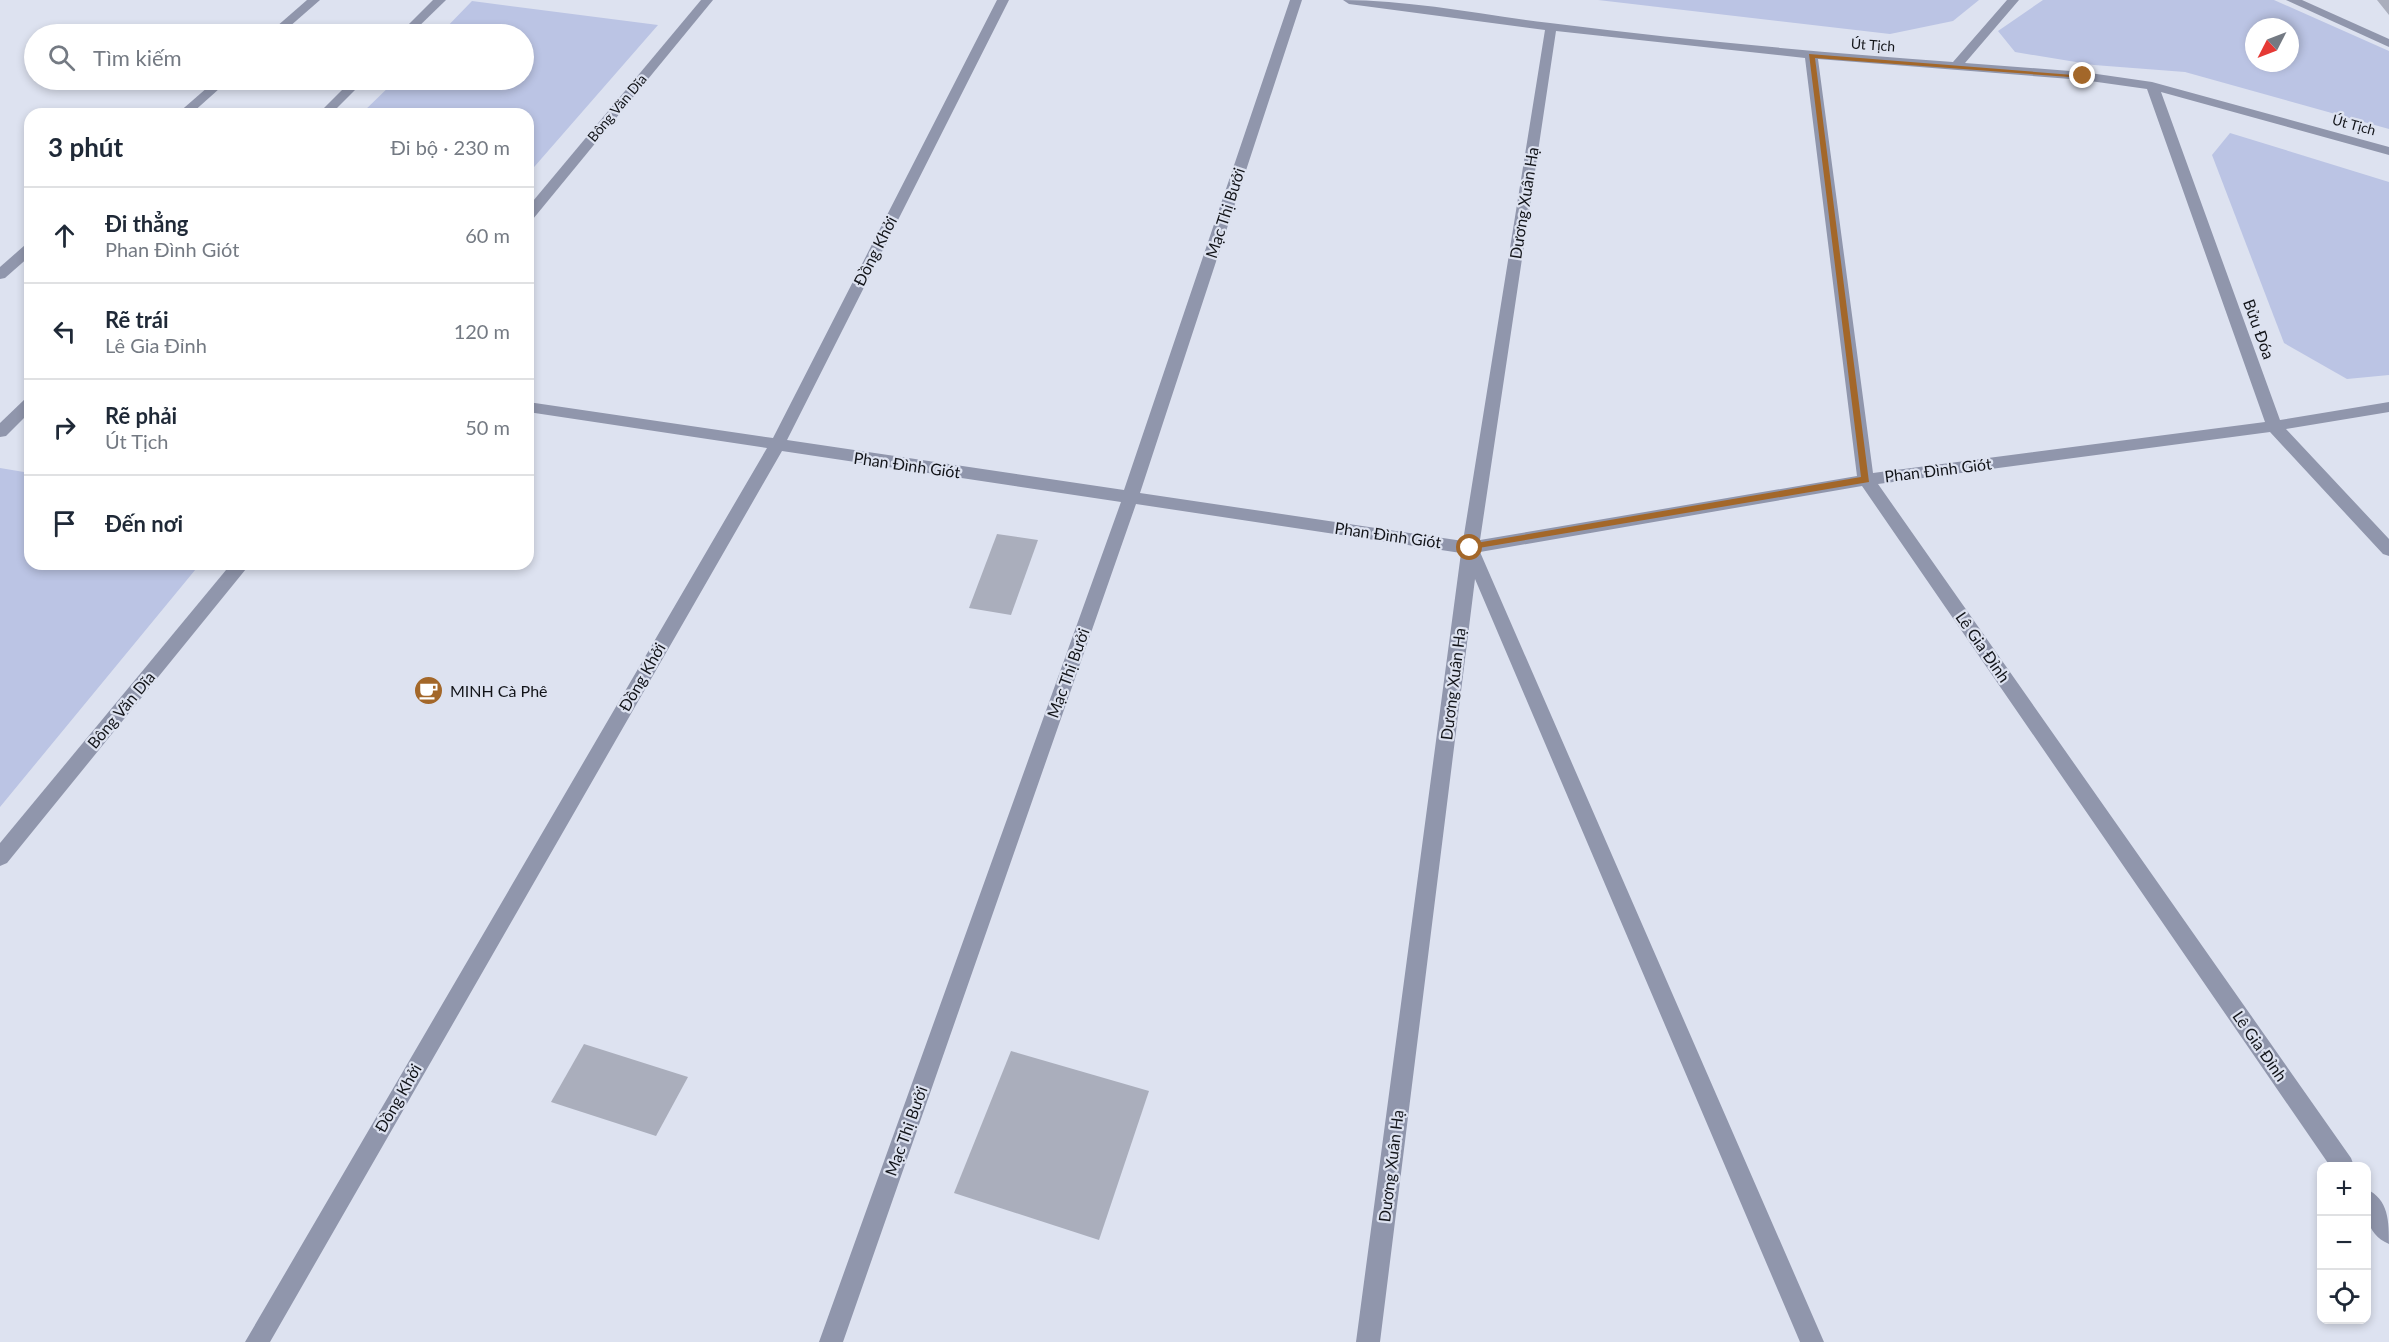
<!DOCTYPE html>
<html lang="vi">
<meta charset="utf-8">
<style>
:root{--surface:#fff;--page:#f6f6f7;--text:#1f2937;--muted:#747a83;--line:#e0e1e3}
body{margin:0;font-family:Lato,sans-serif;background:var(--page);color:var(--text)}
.controls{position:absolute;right:18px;bottom:18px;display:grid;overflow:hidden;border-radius:12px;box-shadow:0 3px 9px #0003}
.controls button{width:54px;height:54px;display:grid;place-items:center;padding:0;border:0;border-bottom:2px solid var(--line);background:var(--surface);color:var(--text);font:30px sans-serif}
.compass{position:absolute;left:2245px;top:18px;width:54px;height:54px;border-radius:50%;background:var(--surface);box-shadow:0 3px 9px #0003;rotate:228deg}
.stop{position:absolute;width:18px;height:18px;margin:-14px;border:4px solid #a36729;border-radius:50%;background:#fff}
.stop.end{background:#a36729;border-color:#fff;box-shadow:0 2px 6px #0008}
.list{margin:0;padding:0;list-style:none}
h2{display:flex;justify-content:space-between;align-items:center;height:78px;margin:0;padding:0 24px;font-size:26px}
h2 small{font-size:20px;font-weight:400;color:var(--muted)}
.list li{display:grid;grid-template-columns:39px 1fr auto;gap:18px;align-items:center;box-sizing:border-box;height:96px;padding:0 24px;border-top:2px solid var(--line)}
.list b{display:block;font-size:22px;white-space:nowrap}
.list p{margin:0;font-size:20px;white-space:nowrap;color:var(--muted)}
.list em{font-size:20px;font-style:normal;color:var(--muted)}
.icon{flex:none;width:33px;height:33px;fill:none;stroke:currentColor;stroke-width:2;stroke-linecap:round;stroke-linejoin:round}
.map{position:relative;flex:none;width:2389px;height:1342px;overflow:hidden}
.search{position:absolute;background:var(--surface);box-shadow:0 3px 9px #0003;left:24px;top:24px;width:510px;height:66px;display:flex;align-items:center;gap:15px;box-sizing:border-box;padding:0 21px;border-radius:33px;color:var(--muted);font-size:22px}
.panel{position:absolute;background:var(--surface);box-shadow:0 3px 9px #0003;left:24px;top:108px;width:510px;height:462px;border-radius:18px}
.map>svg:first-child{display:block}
.green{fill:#bbc4e4;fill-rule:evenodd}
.building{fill:#aaaebc}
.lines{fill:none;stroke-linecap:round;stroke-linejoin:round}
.minor{fill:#9096ac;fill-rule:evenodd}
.route{fill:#a36729}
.labels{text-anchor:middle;stroke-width:4.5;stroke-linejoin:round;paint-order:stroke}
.far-street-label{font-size:14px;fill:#121419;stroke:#dde2f0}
.street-label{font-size:16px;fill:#121419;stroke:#dde2f0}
.poi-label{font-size:16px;fill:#121419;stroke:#dde2f0;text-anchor:start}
</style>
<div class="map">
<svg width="2389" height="1342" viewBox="0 0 2389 1342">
<rect width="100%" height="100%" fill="#dde2f0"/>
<g class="green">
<polygon points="1598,0 1979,0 1953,21 1890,34"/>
<path d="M2043 0H2274L2389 51V129L2185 72 2094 65 2015 52 1998 31ZM2254 27H2290V63H2254Z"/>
<polygon points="472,1 658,25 528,174 528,114 361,114 396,80 524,80 524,34 440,34"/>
<polygon points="2230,133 2389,182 2389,375 2347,379 2284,343 2212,155"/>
<polygon points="0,468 30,473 30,564 200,564 0,807"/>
</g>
<g class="building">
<polygon points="2377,0 2389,0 2389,15"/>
<polygon points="997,534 1038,540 1011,615 969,608"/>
<polygon points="584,1044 688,1077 656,1136 551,1102"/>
<polygon points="1011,1051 1149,1091 1099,1240 954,1193"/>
</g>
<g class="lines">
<g class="minor">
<polygon points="307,0 320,0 281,34 268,34"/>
<polygon points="433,0 446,0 411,34 399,34"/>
<polygon points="701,0 713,0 533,219 528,220 528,207"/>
<path d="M997 0H1009L787 440 1124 490 1290 0H1302L1140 493 1463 541 1545 30 1349 4 1343 0C1412 0 1482 15 1550 23 1684 40 1818 52 1953 62L2007 0H2019L1965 63 2083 72 2152 82 2389 147V155L2161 92 2280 420 2389 402V412L2286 429 2389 539V556L2383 554 2270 432 1878 484 2351 1158 2354 1166H2330L1862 486 1480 552 1824 1342H1800L1475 579 1380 1342H1356L1461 553 1136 504 843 1342H819L1121 502 782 451 270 1342H245L767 448 528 412V402L773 438ZM1556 31 1805 58 1857 476 1480 540ZM1818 59 2083 80 2147 89 2265 422 1873 473Z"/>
<polygon points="2286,0 2302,0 2389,39 2389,47"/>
<polygon points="216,80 229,80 191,114 177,114"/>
<polygon points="352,80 365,80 331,114 318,114"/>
<polygon points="30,244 30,256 5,278 0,279 0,267 25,245"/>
<polygon points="30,398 30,412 6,436 0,437 0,423 25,399"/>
<polygon points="231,564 250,564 7,863 0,866 0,843"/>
<path d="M2366 1189C2389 1199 2389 1222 2389 1244 2364 1233 2366 1211 2366 1189Z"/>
</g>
</g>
<polygon class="route" points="1809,54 2086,76 2083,78 1815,58 1869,482 1467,550 1466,548 1470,544 1861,477"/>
<defs>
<symbol id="cafe-disc" viewBox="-11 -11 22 22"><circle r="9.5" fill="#a36729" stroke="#dde2f0"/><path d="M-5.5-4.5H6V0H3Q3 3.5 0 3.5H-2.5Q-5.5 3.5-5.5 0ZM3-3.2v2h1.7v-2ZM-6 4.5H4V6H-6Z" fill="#fff"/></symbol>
</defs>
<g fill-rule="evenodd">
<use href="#cafe-disc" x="412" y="674" width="33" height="33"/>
</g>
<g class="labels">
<g class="far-street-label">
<text transform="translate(1873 45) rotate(4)" y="5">Út Tịch</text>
<text transform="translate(617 108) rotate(-50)" y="5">Bông Văn Dĩa</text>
<text transform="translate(2354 125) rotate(15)" y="5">Út Tịch</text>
</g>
<g class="street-label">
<text transform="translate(1524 203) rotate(-81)" y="6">Dương Xuân Hạ</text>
<text transform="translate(1225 213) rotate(-72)" y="6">Mạc Thị Bưởi</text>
<text transform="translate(875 251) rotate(-63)" y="6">Đồng Khởi</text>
<text transform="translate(2259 329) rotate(70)" y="6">Bửu Đóa</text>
<text transform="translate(907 465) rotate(8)" y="6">Phan Đình Giót</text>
<text transform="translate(1938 470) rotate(-7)" y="6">Phan Đình Giót</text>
<text transform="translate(1388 535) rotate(8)" y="6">Phan Đình Giót</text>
<text transform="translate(1983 647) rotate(55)" y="6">Lê Gia Đỉnh</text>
<text transform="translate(1068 673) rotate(-70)" y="6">Mạc Thị Bưởi</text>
<text transform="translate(642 677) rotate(-60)" y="6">Đồng Khởi</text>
<text transform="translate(1453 684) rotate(-83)" y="6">Dương Xuân Hạ</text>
<text transform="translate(121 710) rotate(-50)" y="6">Bông Văn Dĩa</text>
<text transform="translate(2260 1046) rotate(55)" y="6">Lê Gia Đỉnh</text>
<text transform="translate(398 1098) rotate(-60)" y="6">Đồng Khởi</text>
<text transform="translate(906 1131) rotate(-70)" y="6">Mạc Thị Bưởi</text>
<text transform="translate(1391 1166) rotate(-83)" y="6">Dương Xuân Hạ</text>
</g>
<g class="poi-label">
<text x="450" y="697">MINH Cà Phê</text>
</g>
</g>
</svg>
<div class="controls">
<button>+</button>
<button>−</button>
<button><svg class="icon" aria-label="locate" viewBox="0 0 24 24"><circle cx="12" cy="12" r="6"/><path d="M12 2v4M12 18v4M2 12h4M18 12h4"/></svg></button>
</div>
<svg class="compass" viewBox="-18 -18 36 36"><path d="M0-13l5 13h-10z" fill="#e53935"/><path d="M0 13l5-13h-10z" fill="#747a83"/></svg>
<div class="stop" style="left:1470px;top:548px"></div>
<div class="stop end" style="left:2083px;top:76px"></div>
<div class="search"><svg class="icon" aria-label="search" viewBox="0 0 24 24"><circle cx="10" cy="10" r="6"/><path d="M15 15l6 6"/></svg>Tìm kiếm</div>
<section class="panel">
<h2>3 phút<small>Đi bộ · 230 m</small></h2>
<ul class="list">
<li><svg class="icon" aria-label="ahead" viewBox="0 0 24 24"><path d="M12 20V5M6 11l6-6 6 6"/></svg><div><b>Đi thẳng</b><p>Phan Đình Giót</p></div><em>60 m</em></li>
<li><svg class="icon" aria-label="left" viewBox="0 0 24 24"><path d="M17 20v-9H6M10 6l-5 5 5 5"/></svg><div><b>Rẽ trái</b><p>Lê Gia Đỉnh</p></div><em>120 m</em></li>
<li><svg class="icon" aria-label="right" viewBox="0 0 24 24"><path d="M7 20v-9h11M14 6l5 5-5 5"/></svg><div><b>Rẽ phải</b><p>Út Tịch</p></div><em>50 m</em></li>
<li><svg class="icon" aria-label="arrive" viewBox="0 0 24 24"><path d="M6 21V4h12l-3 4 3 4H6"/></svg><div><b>Đến nơi</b></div></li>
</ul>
</section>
</div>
